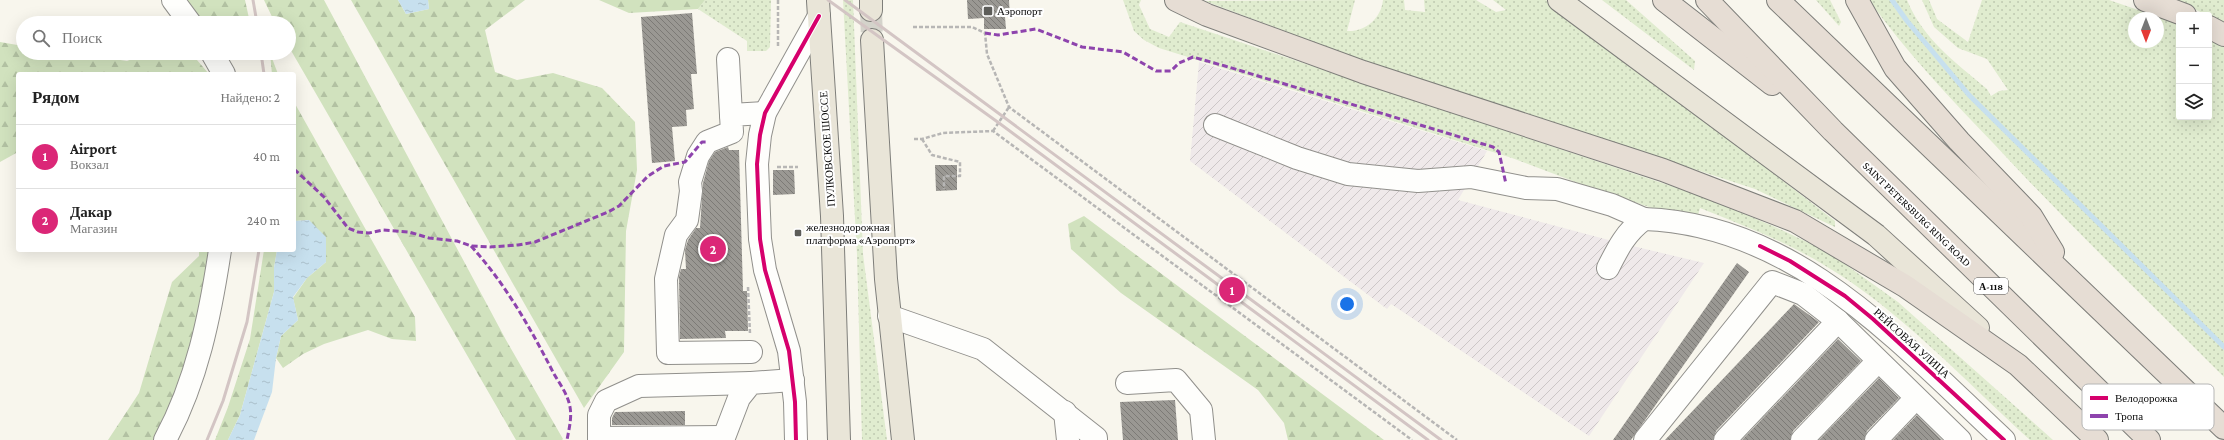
<!DOCTYPE html>
<html lang="ru">
<meta charset="utf-8">
<style>
:root{--surface:#fff;--page:#f6f6f6;--text:#222;--muted:#767676;--line:#e0e0e0;--accent:#db2777}
body{margin:0;font-family:"Crimson Pro",serif;background:var(--page);color:var(--text)}
.controls{position:absolute;right:12px;top:12px;display:grid;overflow:hidden;border-radius:4px;box-shadow:0 4px 16px #0002}
.controls button{width:36px;height:36px;display:grid;place-items:center;padding:0;border:0;border-bottom:1px solid var(--line);background:var(--surface);color:var(--text);font:20px sans-serif}
.compass{position:absolute;left:2128px;top:12px;width:36px;height:36px;border-radius:50%;background:var(--surface);box-shadow:0 4px 16px #0002;rotate:180deg}
.you{position:absolute;left:1347px;top:304px;width:14px;height:14px;margin:-10px;border:3px solid #fff;border-radius:50%;background:#1a73e8;box-shadow:0 0 0 6px #1a73e833}
.badge{display:grid;place-items:center;width:26px;height:26px;border-radius:50%;background:var(--accent);color:#fff;font-size:13px;font-weight:700}
.pin{position:absolute;translate:-50% -50%;border:2px solid #fff;box-shadow:0 1px 4px #0006}
.list{margin:0;padding:0;list-style:none}
h2{display:flex;justify-content:space-between;align-items:center;height:52px;margin:0;padding:0 16px;font-size:17px}
h2 small{font-size:13px;font-weight:400;color:var(--muted)}
.list li{display:grid;grid-template-columns:26px 1fr auto;gap:12px;align-items:center;box-sizing:border-box;height:64px;padding:0 16px;border-top:1px solid var(--line)}
.list b{display:block;font-size:15px;white-space:nowrap}
.list p{margin:0;font-size:13px;white-space:nowrap;color:var(--muted)}
.list em{font-size:13px;font-style:normal;color:var(--muted)}
.icon{flex:none;width:22px;height:22px;fill:none;stroke:currentColor;stroke-width:2;stroke-linecap:round;stroke-linejoin:round}
.map{position:relative;flex:none;width:2224px;height:440px;overflow:hidden}
.search{position:absolute;background:var(--surface);box-shadow:0 4px 16px #0002;left:16px;top:16px;width:280px;height:44px;display:flex;align-items:center;gap:10px;box-sizing:border-box;padding:0 14px;border-radius:22px;color:var(--muted);font-size:15px}
.panel{position:absolute;background:var(--surface);box-shadow:0 4px 16px #0002;left:16px;top:72px;width:280px;height:180px;border-radius:4px}
.map>svg:first-child{display:block}
.industrial{fill:url(#industrial-furrows)}
.grass{fill:url(#grass-dots);fill-rule:evenodd}
.forest{fill:url(#forest-firs)}
.water{fill:url(#water-ripples)}
.lines{fill:none;stroke-linecap:round;stroke-linejoin:round}
.stream{stroke:#c7e0ee;stroke-width:5}
.building{fill:url(#building-back-hatch)}
.major-tunnel{stroke:#d4d3cb;stroke-width:22;stroke-dasharray:22 11;stroke-linecap:butt}
.minor-casing{stroke:#91908c;stroke-width:24}
.major-casing{stroke:#7e7e7a;stroke-width:24}
.highway-casing{stroke:#7e7e7a;stroke-width:24}
.path{stroke:#b7b6b5;stroke-width:2.5;stroke-dasharray:4 2;stroke-linecap:butt}
.minor{stroke:#fefefc;stroke-width:22}
.major{stroke:#e9e5d8;stroke-width:22}
.highway{stroke:#e6ddd4;stroke-width:22}
.rail{stroke:#d3c5c4;stroke-width:3}
.quiet{stroke:#8e44ad;stroke-width:3;stroke-dasharray:6 3;stroke-linecap:butt}
.cycleway-casing{stroke:#fff;stroke-width:6}
.cycleway{stroke:#d6006c;stroke-width:4}
.poi-dot{fill:#5d5d59;stroke:#fff;stroke-width:1.5}
.labels{text-anchor:middle;stroke-width:4;stroke-linejoin:round;paint-order:stroke}
.shield{fill:#fff;stroke:#545454;stroke-width:1}
.shield-label{font-size:10px;font-weight:bold;fill:#0a0a0a}
.poi-label{font-size:11px;fill:#0a0a0a;stroke:#fff;text-anchor:start}
.street-label{font-size:11px;fill:#0a0a0a;stroke:#fff}
.key{fill:#fff;stroke:#b6b6b6;stroke-width:1}
.key-label{font-size:11px;fill:#0a0a0a}
</style>
<div class="map">
<svg width="2224" height="440" viewBox="0 0 2224 440">
<defs>
<pattern id="industrial-furrows" width="10" height="10" patternUnits="userSpaceOnUse"><rect width="10" height="10" fill="#efe9ea"/><path d="M-1 1l2-2M0 10L10 0M9 11l2-2" fill="none" stroke="#ccc6c7"/></pattern>
<pattern id="grass-dots" width="8" height="8" patternUnits="userSpaceOnUse"><rect width="8" height="8" fill="#e0eccf"/><path d="M2 2h.1M6 6h.1" fill="none" stroke="#bfc9b0" stroke-width="1.8" stroke-linecap="round"/></pattern>
<pattern id="forest-firs" width="22" height="20" patternUnits="userSpaceOnUse"><rect width="22" height="20" fill="#d1e2be"/><path d="M5 1l3.5 6h-7zM16 11l3.5 6h-7z" fill="#b2c1a2"/></pattern>
<pattern id="water-ripples" width="26" height="14" patternUnits="userSpaceOnUse"><rect width="26" height="14" fill="#c7e0ee"/><path d="M2 4q2-2 4 0t4 0M15 11q2-2 4 0t4 0" fill="none" stroke="#aabfcb"/></pattern>
<pattern id="building-back-hatch" width="6" height="6" patternUnits="userSpaceOnUse"><rect width="6" height="6" fill="#9a9893"/><path d="M-1 5l2 2M0 0l6 6M5-1l2 2" fill="none" stroke="#7c7a76"/></pattern>
</defs>
<rect width="100%" height="100%" fill="#f8f6ed"/>
<polygon class="industrial" points="1199,62 1487,151 1458,200 1620,243 1704,263 1589,436 1391,304 1387,309 1190,161"/>
<g class="grass">
<polygon points="705,0 771,0 770,47 766,51 747,51 747,41 698,9"/>
<polygon points="843,0 853,0 863,254 887,440 862,440 857,255"/>
<path d="M1123 0H1141L1139 5 1150 29 1169 37 1180 22 1701 196 1773 226 1828 252 1898 302 2053 440H2030C1966 382 1898 308 1824 265 1785 241 1742 225 1700 208L1697 219 1661 211 1586 186 1512 158 1159 48 1144 40 1134 31Z"/>
<path d="M1355 0 1347 31C1365 32 1381 19 1383 0H1404L1405 10 1425 12 1424 0H1476L1496 12 1506 10 1493 0H1546L1569 16 1835 221V227L1755 189 1367 62 1205 1Z"/>
<polygon points="1602,0 1626,0 1695,61 1694,70"/>
<polygon points="1816,0 1830,0 1841,22 1839,26"/>
<path d="M1869 0H1907C1923 39 1955 62 1987 89L1991 96 1999 91 2008 90 1987 59 1958 48 1934 27 1922 0H1929L1937 19 1968 42 1982 0H2109L2179 24V117H2209V39L2224 47V377C2147 300 2068 224 1994 144 1950 98 1906 52 1869 0ZM2134 18H2158V42H2134Z"/>
<polygon points="2175,0 2224,0 2224,23"/>
</g>
<g class="forest">
<polygon points="185,0 245,0 250,23 203,23"/>
<polygon points="264,0 324,0 506,340 563,439 562,440 516,440 289,47 289,23 275,23"/>
<polygon points="351,0 398,0 406,14 429,9 428,0 525,0 485,30 495,72 517,80 553,73 602,88 635,122 637,170 626,231 624,352 584,408"/>
<polygon points="599,0 705,0 698,9 629,13"/>
<polygon points="0,42 23,46 23,53 74,53 127,61 147,53 191,53 209,74 18,74 18,152 0,162"/>
<polygon points="270,53 278,74 272,74"/>
<polygon points="294,102 415,317 416,341 392,339 368,330 324,344 303,354 283,368 276,358 281,336 298,320 293,298 307,278 326,262 309,220 294,221"/>
<polygon points="1084,216 1384,440 1288,440 1284,423 1258,390 1121,293 1071,249 1068,224"/>
<polygon points="199,250 213,250 196,339 159,440 108,440 139,393 172,282 199,256"/>
<polygon points="264,250 277,250 274,268 274,292 240,415 228,440 215,440 228,407 250,339"/>
</g>
<g class="water">
<polygon points="398,0 428,0 429,9 406,14"/>
<polygon points="309,220 326,237 326,262 307,278 293,297 298,320 281,336 276,358 272,392 254,440 228,440 240,415 274,292 274,268 277,250 294,250 294,221"/>
</g>
<g class="lines">
<polyline class="stream" points="1892,0 1907,21 1969,95 2224,347"/>
</g>
<g class="building">
<polygon points="967,0 1009,0 1010,17 1005,17 1006,29 984,29 984,18 968,19"/>
<polygon points="692,13 697,74 691,74 694,109 686,110 687,126 672,127 675,161 652,163 641,17"/>
<polygon points="728,147 729,150 739,150 743,291 747,291 748,331 725,331 726,338 680,339 679,277 681,269 686,269 685,250 688,240 696,228 700,228 703,183 709,161 715,152"/>
<polygon points="935,165 957,165 957,190 936,191"/>
<polygon points="773,170 794,170 795,194 773,195"/>
<polygon points="1737,263 1749,272 1631,440 1613,440"/>
<polygon points="1794,304 1819,322 1716,431 1713,440 1665,440"/>
<polygon points="1838,339 1861,361 1793,431 1790,440 1742,440"/>
<polygon points="1879,378 1899,398 1867,431 1864,440 1819,440"/>
<polygon points="1175,400 1178,440 1123,440 1120,402"/>
<polygon points="685,411 685,425 612,425 612,418 615,412"/>
<polygon points="1917,415 1942,440 1893,440"/>
</g>
<g class="lines">
<polyline class="major-tunnel" points="871,10 872,40"/>
<defs>
<g id="minor">
<polyline points="173,0 190,23"/>
<polyline points="212,53 224,74"/>
<polyline points="728,59 731,115"/>
<polyline points="1215,125 1297,158 1348,174 1418,181 1471,177 1526,188 1557,189 1612,205 1644,219"/>
<path d="M1608 268C1618 248 1626 232 1644 219 1796 224 1901 344 2004 440"/>
<polyline points="889,316 983,349 1096,438 1096,440"/>
<polyline points="751,352 668,353 666,279 676,235 687,220 691,191 690,182 698,156 707,142 732,132 731,115 765,113"/>
<polyline points="1127,383 1176,380 1201,410 1204,440"/>
<polyline points="1065,412 1068,440"/>
<polyline points="599,438 723,437"/>
<path d="M165 440C197 381 210 316 220 250"/>
<polyline points="599,440 599,415 606,401 639,386 751,383"/>
<polyline points="723,440 739,398 751,383 793,380"/>
<polyline points="796,440 795,402 789,351 765,270 760,239 757,164 760,135 765,113 819,16"/>
<polyline points="1645,440 1772,282 1803,294 1838,321 1960,440"/>
<polyline points="1725,440 1838,321"/>
<polyline points="1802,440 1878,361"/>
<polyline points="1876,440 1916,398"/>
</g>
<g id="major">
<polyline points="871,0 871,10"/>
<polyline points="1559,0 1876,235 1978,328"/>
<polyline points="818,1 832,216 839,440"/>
<polyline points="872,40 886,279 903,440"/>
</g>
<g id="highway">
<polyline points="1176,0 1207,15 1363,72 1663,170 1795,221 1905,286 2018,365 2097,440"/>
<polyline points="1664,0 1772,84"/>
<polyline points="1707,0 1833,131 2149,440"/>
<polyline points="1778,0 2224,428"/>
<polyline points="1857,0 1895,68 1959,141 2031,216 2053,252"/>
<polyline points="2145,0 2185,15"/>
<polyline points="2209,27 2224,35"/>
</g>
</defs>
<use href="#minor" class="minor-casing"/>
<use href="#major" class="major-casing"/>
<use href="#highway" class="highway-casing"/>
<g class="path">
<polyline points="778,0 778,47"/>
<polyline points="913,27 972,27 985,33 987,54 1009,107 1457,440"/>
<polyline points="993,131 1009,107"/>
<polyline points="914,139 922,139 943,133 993,131 1412,440"/>
<polyline points="922,139 932,155 960,162 960,176 944,176 944,189"/>
<polyline points="777,167 798,167"/>
<polyline points="748,287 750,334"/>
</g>
<use href="#minor" class="minor"/>
<use href="#major" class="major"/>
<use href="#highway" class="highway"/>
<g class="rail">
<polyline points="253,0 257,23"/>
<polyline points="828,0 999,123 1428,440"/>
<polyline points="845,0 1441,440"/>
<polyline points="261,53 264,74"/>
<polyline points="207,440 223,401 247,322 259,250"/>
</g>
<g class="quiet">
<polyline points="985,33 998,35 1036,29 1082,47 1123,52 1156,71 1171,71 1179,63 1193,57 1225,66 1493,147 1499,152 1506,184"/>
<polyline points="294,169 324,197 348,228 358,232 369,233 383,230 409,232 429,238 457,241 471,246 490,247 518,245 535,242 608,212 619,206 648,176 664,166 685,162 702,142 707,142"/>
<path d="M471 246C505 283 531 329 554 374 560 384 568 395 570 407 572 418 569 429 567 440"/>
</g>
<defs>
<g id="cycleway">
<polyline points="1760,246 1790,261 1845,296 1873,319 2004,440"/>
<polyline points="796,440 795,402 789,351 765,270 760,239 757,164 760,135 765,113 819,16"/>
</g>
</defs>
<use href="#cycleway" class="cycleway-casing"/>
<use href="#cycleway" class="cycleway"/>
</g>
<g class="poi-dot">
<rect x="983" y="6" width="10" height="10" rx="2"/>
<rect x="794" y="229" width="8" height="8" rx="2"/>
</g>
<g class="labels">
<rect class="shield" x="1974" y="278" width="34" height="16" rx="3"/>
<g class="shield-label">
<text x="1991" y="290">А-118</text>
</g>
<g class="poi-label">
<text x="997" y="15">Аэропорт</text>
<text x="806" y="231">железнодорожная<tspan x="806" dy="13">платформа «Аэропорт»</tspan></text>
</g>
<g class="street-label">
<text transform="translate(827 149) rotate(-94)" y="4">ПУЛКОВСКОЕ ШОССЕ</text>
<text transform="translate(1917 214) rotate(44)" y="4">SAINT PETERSBURG RING ROAD</text>
<text transform="translate(1912 343) rotate(42)" y="4">РЕЙСОВАЯ УЛИЦА</text>
</g>
</g>
<rect x="2082" y="384" width="132" height="46" rx="6" class="key"/>
<rect x="2090" y="396" width="18" height="4" fill="#d6006c"/>
<rect x="2090" y="414" width="18" height="4" fill="#8e44ad"/>
<g class="key-label">
<text x="2115" y="402">Велодорожка</text>
<text x="2115" y="420">Тропа</text>
</g>
</svg>
<div class="controls">
<button>+</button>
<button>−</button>
<button><svg class="icon" aria-label="layers" viewBox="0 0 24 24"><path d="M12 4l9 5-9 5-9-5zM3 14l9 5 9-5"/></svg></button>
</div>
<svg class="compass" viewBox="-18 -18 36 36"><path d="M0-13l5 13h-10z" fill="#e53935"/><path d="M0 13l5-13h-10z" fill="#767676"/></svg>
<div class="you"></div>
<div class="pin badge" style="left:1232px;top:290px">1</div>
<div class="pin badge" style="left:713px;top:249px">2</div>
<div class="search"><svg class="icon" aria-label="search" viewBox="0 0 24 24"><circle cx="10" cy="10" r="6"/><path d="M15 15l6 6"/></svg>Поиск</div>
<section class="panel">
<h2>Рядом<small>Найдено: 2</small></h2>
<ul class="list">
<li><span class="badge">1</span><div><b>Airport</b><p>Вокзал</p></div><em>40 m</em></li>
<li><span class="badge">2</span><div><b>Дакар</b><p>Магазин</p></div><em>240 m</em></li>
</ul>
</section>
</div>
